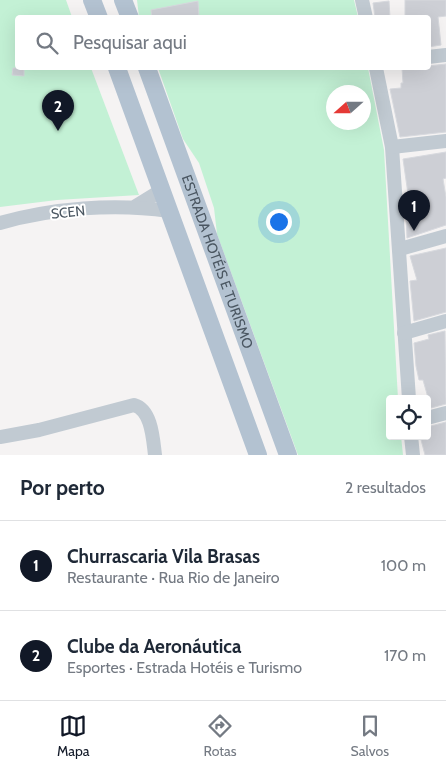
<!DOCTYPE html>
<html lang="pt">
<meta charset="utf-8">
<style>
:root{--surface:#fff;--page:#f6f6f7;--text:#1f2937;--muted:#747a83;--line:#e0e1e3;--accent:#111827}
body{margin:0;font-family:Cabin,sans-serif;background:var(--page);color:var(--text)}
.controls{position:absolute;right:15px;bottom:15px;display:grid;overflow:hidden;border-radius:5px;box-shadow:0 5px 20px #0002}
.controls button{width:45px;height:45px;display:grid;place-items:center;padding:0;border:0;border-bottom:1px solid var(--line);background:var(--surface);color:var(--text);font:25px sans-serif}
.compass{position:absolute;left:326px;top:85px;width:45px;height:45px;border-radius:50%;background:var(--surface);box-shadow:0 5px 20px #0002;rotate:249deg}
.you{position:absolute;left:278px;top:221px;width:18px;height:18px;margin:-12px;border:4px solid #fff;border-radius:50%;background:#1a73e8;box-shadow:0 0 0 8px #1a73e833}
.badge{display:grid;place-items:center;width:32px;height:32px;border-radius:50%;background:var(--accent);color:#fff;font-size:16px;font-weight:700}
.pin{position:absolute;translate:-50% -41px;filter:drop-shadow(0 1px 2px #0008)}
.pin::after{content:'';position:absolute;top:26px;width:18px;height:15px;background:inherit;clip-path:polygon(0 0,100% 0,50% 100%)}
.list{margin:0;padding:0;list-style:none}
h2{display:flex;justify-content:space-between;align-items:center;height:65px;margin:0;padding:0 20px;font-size:21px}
h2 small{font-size:16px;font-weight:400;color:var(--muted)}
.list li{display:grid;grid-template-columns:32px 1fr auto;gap:15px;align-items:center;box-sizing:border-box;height:90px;padding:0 20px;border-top:1px solid var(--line)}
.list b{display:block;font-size:19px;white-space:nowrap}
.list p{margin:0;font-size:16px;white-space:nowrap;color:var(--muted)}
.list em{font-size:16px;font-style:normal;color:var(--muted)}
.icon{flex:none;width:28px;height:28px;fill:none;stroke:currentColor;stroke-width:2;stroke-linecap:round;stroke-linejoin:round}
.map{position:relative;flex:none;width:446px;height:455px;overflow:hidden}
.search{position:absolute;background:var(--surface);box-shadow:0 5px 20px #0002;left:15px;right:15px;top:15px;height:55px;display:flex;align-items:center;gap:12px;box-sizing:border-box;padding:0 18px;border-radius:5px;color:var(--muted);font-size:19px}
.sheet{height:245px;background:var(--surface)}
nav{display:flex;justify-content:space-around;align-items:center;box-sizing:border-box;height:70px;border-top:1px solid var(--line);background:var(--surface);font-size:14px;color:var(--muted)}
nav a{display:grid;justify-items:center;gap:2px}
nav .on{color:var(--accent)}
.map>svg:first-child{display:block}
.green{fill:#c3f1d5;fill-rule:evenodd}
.building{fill:#cdcfd5;stroke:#d7d9de}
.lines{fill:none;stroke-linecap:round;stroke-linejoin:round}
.minor{stroke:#c1cad2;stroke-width:14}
.major{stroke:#b3c2d1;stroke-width:18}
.labels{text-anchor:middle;stroke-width:4;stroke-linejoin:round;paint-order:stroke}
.street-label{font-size:14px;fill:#4a5661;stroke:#fff}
</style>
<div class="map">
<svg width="446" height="455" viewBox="0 0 446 455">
<rect width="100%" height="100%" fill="#f5f3f3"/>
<g class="green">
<polygon points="0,0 66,0 72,17 18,18 18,68 91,68 139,195 57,200 0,207"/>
<polygon points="137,0 354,0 358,17 139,17"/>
<path d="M158 68H368L384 150 398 399H390V436H401L403 455H298L217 234 214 208 199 163 183 139ZM364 92V122H334V92Z"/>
</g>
<g class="building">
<polygon points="405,0 446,0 446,16 438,17 441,45 428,47 428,18 405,18"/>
<polygon points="198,1 199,18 152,18 151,10"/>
<polygon points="389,1 390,18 375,17 373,3"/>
<polygon points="446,64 446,132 400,137 390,89 401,88 401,83 403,83 402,68 428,68 428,66"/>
<polygon points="13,68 24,68 24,76 12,75"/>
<polygon points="446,152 446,178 443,179 446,197 446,225 407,238 406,213 417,211 412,193 408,194 403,159"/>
<polygon points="446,248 446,312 414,321 410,281 417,280 410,256"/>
<polygon points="445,331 446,404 427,409 427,394 423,380 419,380 416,366 414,343 429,339 428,335"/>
<polygon points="446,422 446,455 425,455 420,436 427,436 427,427"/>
</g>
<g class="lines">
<g class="minor">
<polyline points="362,0 366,18"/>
<polyline points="428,57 446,55"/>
<polyline points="376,68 392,147 409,399"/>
<polyline points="392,147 446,141"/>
<polyline points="136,206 162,190"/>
<path d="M0 223C53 208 114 203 169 211"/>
<polyline points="400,249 446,236"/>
<polyline points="404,333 446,321"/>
<polyline points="427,418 446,413"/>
<polyline points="411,436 413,455"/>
<path d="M0 437 39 430 134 405C152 410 153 440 155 455"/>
</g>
<g class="major">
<polyline points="92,0 99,18"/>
<polyline points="123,0 130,18"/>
<polyline points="117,68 258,455"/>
<path id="s1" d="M147 68 288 455"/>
</g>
</g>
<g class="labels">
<g class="street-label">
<text transform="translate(68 212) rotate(-6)" y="5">SCEN</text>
<text dy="5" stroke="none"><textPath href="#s1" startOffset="206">ESTRADA HOTÉIS E TURISMO</textPath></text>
</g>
</g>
</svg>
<div class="controls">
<button><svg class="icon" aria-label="locate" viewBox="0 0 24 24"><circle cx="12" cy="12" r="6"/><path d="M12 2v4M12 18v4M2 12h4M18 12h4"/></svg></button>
</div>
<svg class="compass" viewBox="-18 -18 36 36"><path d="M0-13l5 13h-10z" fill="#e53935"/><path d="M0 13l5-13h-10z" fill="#747a83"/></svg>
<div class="you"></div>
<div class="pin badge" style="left:414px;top:231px">1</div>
<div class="pin badge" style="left:58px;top:131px">2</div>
<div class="search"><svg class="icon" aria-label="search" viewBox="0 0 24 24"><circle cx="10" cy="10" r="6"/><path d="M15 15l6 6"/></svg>Pesquisar aqui</div>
</div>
<section class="sheet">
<h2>Por perto<small>2 resultados</small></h2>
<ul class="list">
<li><span class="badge">1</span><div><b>Churrascaria Vila Brasas</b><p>Restaurante · Rua Rio de Janeiro</p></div><em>100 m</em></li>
<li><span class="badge">2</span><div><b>Clube da Aeronáutica</b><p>Esportes · Estrada Hotéis e Turismo</p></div><em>170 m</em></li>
</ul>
</section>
<nav>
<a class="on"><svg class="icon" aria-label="map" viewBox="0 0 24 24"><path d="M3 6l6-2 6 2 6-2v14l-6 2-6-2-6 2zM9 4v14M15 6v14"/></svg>Mapa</a>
<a><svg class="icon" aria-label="directions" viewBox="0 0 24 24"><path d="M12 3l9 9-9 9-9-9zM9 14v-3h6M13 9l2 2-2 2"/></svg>Rotas</a>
<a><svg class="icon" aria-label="saved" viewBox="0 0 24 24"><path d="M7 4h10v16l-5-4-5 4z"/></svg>Salvos</a>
</nav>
